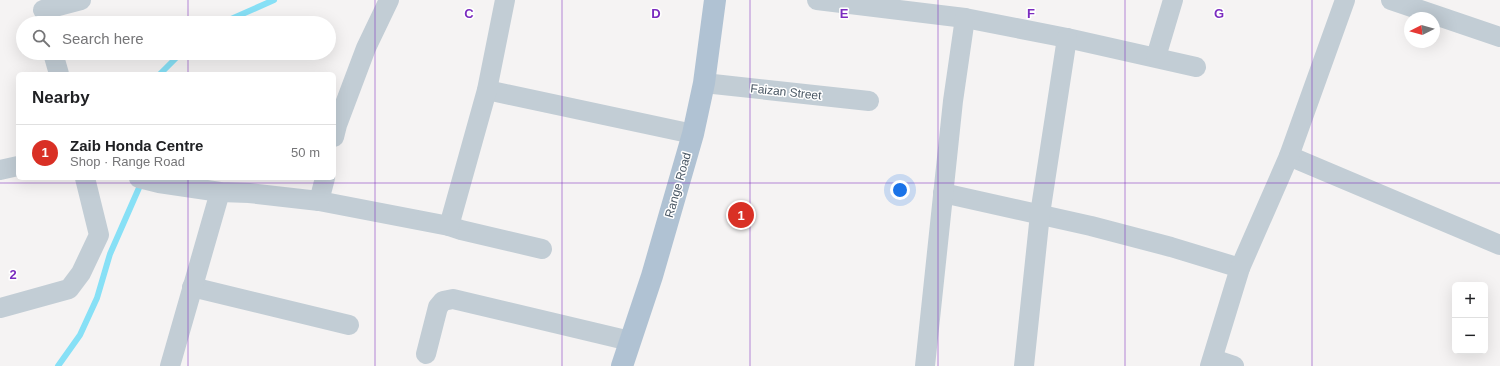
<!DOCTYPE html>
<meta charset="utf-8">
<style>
:root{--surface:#fff;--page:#f6f6f6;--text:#202124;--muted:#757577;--line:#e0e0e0;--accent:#d93025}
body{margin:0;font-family:Helvetica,sans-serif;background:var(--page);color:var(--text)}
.controls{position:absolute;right:12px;bottom:12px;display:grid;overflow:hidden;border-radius:6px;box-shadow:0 4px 16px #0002}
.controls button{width:36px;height:36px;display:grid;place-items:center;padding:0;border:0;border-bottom:1px solid var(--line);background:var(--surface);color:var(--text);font:20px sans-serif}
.compass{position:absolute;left:1404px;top:12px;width:36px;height:36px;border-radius:50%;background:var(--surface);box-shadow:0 4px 16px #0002;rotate:264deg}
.you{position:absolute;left:900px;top:190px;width:14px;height:14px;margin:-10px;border:3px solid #fff;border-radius:50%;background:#1a73e8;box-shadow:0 0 0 6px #1a73e833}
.badge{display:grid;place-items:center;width:26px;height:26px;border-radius:50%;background:var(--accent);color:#fff;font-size:13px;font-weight:700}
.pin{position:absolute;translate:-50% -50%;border:2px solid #fff;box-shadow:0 1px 4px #0006}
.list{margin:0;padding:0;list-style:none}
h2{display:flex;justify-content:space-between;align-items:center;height:52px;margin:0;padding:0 16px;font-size:17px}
h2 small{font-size:13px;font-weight:400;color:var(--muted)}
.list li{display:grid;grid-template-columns:26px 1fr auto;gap:12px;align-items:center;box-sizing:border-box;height:56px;padding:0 16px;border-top:1px solid var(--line)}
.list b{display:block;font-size:15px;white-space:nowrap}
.list p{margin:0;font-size:13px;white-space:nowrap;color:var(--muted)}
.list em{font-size:13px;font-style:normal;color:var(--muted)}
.icon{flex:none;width:22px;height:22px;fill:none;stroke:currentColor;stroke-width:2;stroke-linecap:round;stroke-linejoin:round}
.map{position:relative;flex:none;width:1500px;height:366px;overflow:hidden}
.search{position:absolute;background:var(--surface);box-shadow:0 4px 16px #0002;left:16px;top:16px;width:320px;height:44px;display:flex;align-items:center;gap:10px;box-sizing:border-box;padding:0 14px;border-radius:22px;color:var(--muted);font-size:15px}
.panel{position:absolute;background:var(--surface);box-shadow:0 4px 16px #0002;left:16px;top:72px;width:320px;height:108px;border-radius:6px}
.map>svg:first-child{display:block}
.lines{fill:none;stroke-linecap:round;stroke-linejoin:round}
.stream{stroke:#87e0f6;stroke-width:6}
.minor{stroke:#c2cdd5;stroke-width:20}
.major{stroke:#b0c2d3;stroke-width:22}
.grid{fill:none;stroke:#7b2cbf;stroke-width:1;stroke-opacity:0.55}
.labels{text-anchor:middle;stroke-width:3;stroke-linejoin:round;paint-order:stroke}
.street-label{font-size:12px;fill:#485663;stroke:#fff}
.grid-label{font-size:13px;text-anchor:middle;font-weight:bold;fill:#7b2cbf;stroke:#fff;stroke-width:3;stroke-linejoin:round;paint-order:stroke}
</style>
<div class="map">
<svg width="1500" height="366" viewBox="0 0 1500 366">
<rect width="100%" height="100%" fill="#f5f3f3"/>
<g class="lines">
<g class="stream">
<polyline points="222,23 274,0"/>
<polyline points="160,74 181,53"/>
<polyline points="58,366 80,335 97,298 110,254 142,181"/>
</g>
<g class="minor">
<polyline points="817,0 965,18 1067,38 1196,67"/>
<polyline points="1391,0 1500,37"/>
<polyline points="43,10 81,0"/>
<polyline points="53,53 59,74"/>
<polyline points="1156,57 1173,0"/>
<polyline points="704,83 869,101"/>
<polyline points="487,90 693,134"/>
<polyline points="334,137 337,125 366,48 389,0"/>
<polyline points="1289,156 1500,245"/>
<polyline points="0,170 18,166"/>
<polyline points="139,178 159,183 220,192 249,193 319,201 449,226 461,230 542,249"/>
<polyline points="943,193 1091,226 1171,247 1240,268"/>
<polyline points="319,201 325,178"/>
<polyline points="449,226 487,90 505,0"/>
<polyline points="192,287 349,325"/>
<polyline points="0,308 69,289 81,273 99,235 85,178"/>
<polyline points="426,354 438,307 443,301 453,299 630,341"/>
<polyline points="1213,359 1234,366"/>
<polyline points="170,366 220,192"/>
<polyline points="925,366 953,101 965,18"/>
<polyline points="1024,366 1040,214 1067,38"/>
<polyline points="1210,366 1240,268 1289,156 1345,0"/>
</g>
<polyline class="major" points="622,366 652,276 693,134 704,83 715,0"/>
</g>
<path class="grid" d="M188 0V23M375 0V366M562 0V366M750 0V366M938 0V366M1125 0V366M1312 0V366M188 53V74M188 178V366M0 183H1500"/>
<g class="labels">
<g class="street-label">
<text transform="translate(786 92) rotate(6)" y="4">Faizan Street</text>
<text transform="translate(678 185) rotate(-74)" y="4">Range Road</text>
</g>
</g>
<g class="grid-label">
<text x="469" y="18">C</text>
<text x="656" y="18">D</text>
<text x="844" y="18">E</text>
<text x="1031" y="18">F</text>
<text x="1219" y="18">G</text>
<text x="13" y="279">2</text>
</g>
</svg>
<div class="controls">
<button>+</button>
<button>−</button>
</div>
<svg class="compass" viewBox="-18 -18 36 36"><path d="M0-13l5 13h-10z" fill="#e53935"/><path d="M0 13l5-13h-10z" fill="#757577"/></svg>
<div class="you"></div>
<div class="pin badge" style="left:741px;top:215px">1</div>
<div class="search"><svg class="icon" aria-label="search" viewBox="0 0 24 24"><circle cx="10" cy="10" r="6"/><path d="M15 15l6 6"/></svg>Search here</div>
<section class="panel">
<h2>Nearby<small></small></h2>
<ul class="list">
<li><span class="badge">1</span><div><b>Zaib Honda Centre</b><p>Shop · Range Road</p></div><em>50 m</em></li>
</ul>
</section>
</div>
